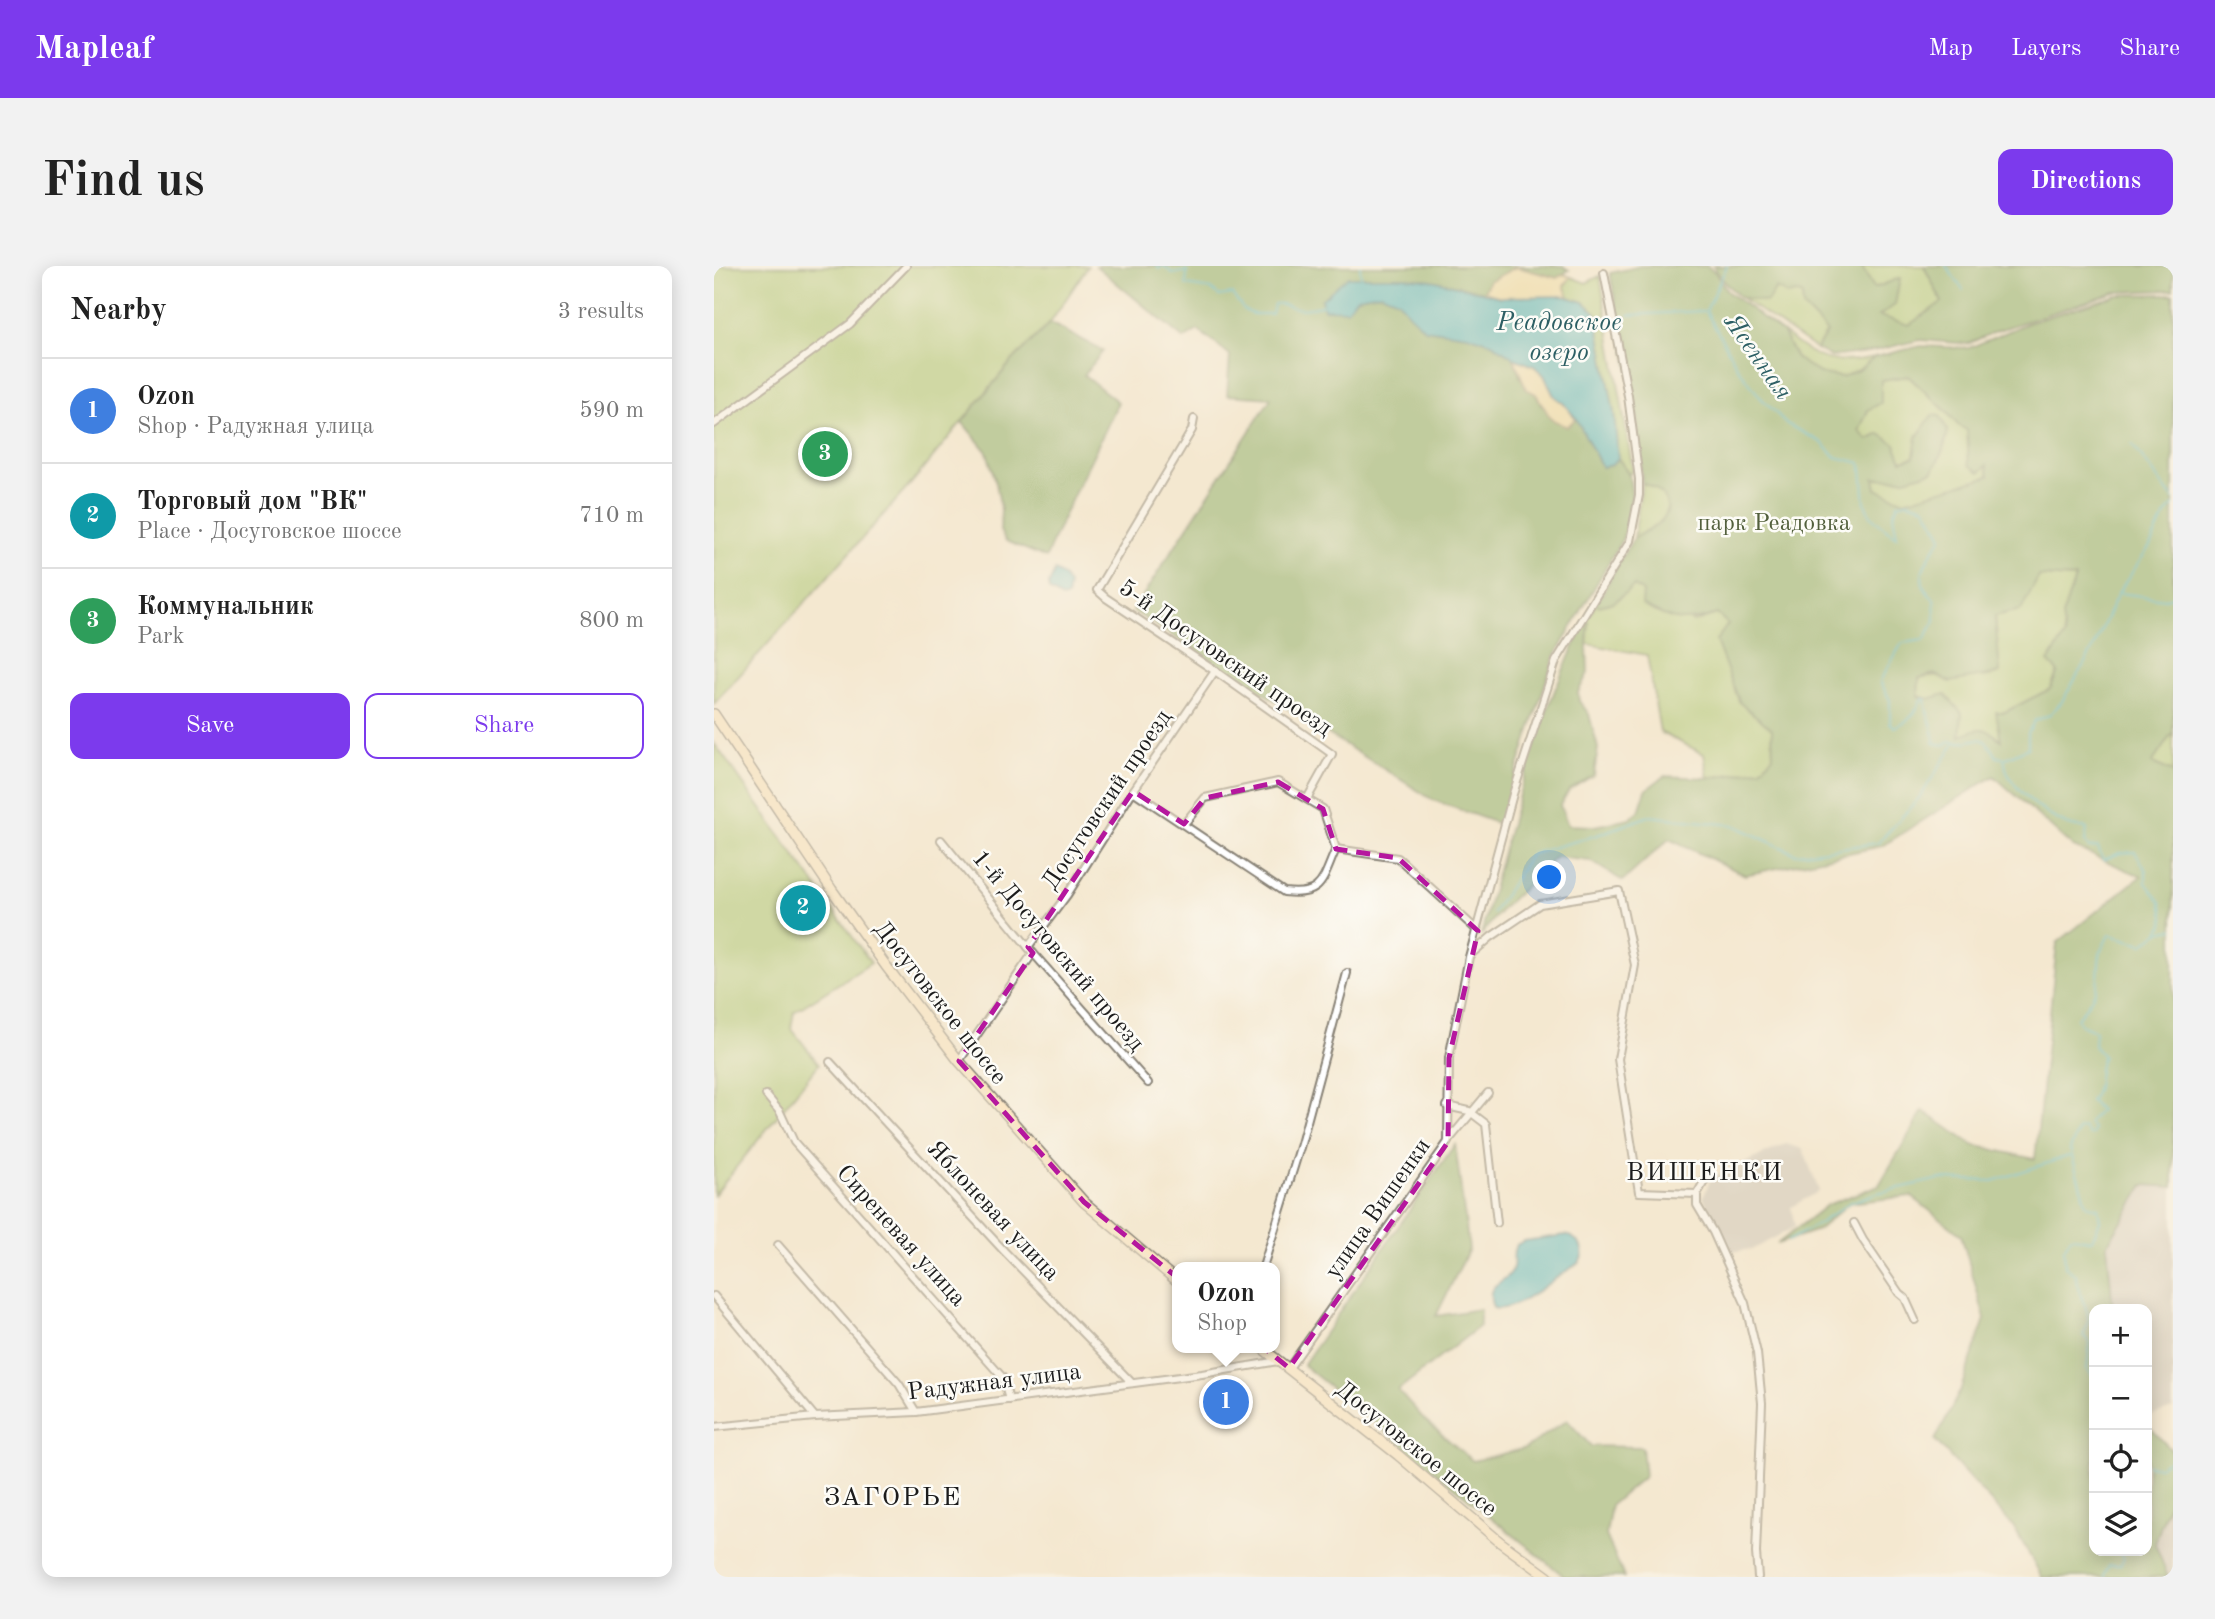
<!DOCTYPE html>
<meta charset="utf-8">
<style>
:root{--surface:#fff;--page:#f2f2f2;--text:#222;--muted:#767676;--line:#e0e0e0;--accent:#7c3aed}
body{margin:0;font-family:"Old Standard TT",serif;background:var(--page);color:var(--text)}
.controls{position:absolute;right:21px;bottom:21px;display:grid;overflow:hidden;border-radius:14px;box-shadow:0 4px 18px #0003}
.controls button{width:63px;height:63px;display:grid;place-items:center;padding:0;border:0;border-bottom:2px solid var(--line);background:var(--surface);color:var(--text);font:35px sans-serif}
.you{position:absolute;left:836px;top:612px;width:24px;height:24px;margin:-18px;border:5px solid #fff;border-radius:50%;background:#1a73e8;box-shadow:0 0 0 10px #1a73e833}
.badge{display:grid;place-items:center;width:46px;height:46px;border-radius:50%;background:var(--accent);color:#fff;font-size:23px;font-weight:700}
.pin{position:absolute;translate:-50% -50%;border:4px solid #fff;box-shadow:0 2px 7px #0006}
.popup{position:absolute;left:458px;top:996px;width:108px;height:91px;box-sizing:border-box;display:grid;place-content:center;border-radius:14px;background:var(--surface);filter:drop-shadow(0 2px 5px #0005);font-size:23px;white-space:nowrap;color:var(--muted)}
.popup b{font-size:26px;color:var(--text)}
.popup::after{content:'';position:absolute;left:50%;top:100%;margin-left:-14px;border:14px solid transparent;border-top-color:var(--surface)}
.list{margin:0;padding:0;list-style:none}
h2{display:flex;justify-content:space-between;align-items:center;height:91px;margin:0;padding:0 28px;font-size:30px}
h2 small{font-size:23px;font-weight:400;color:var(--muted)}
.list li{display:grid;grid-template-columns:46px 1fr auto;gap:21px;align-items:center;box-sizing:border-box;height:105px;padding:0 28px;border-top:2px solid var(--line)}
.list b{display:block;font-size:26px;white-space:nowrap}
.list p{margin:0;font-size:23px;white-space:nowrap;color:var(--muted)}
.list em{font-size:23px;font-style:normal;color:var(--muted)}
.actions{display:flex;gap:14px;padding:21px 28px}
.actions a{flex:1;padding:16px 0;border:2px solid var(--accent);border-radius:14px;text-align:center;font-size:24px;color:var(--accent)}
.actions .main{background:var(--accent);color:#fff}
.icon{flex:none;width:38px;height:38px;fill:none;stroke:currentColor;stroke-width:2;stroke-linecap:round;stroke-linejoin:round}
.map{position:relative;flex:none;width:1459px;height:1311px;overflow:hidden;border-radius:14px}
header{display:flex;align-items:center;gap:42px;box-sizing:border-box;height:98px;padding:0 35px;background:var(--accent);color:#fff}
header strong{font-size:33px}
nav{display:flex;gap:38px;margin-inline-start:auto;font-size:24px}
.intro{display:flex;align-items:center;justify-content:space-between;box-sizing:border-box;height:168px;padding:0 42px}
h1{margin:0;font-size:49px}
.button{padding:18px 32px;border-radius:14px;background:var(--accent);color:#fff;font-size:24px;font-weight:700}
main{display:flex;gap:42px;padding:0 42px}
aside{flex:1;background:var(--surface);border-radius:14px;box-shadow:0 4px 18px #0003}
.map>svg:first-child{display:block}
.industrial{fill:#c9c3b8}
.green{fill:#a5c66f;stroke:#607146;stroke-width:2}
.forest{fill:#84ab62;stroke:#50643f;stroke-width:2;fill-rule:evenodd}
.sand{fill:#eeda9e;stroke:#857b5d;stroke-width:2}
.water{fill:#42b1bc;stroke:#2f666c;stroke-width:2}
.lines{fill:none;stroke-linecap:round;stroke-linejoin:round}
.stream{stroke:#42b1bc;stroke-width:2}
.street-casing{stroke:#888276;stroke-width:10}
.secondary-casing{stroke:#888276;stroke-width:12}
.street{stroke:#fff;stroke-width:6}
.secondary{stroke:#fbe6c4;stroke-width:9}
.marked{fill:none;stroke:#b5179e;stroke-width:5;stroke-dasharray:14 9;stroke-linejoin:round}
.labels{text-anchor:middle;stroke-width:5;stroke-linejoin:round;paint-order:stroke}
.park-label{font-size:24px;fill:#53603d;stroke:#fdfcf7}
.street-label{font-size:24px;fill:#1c1c1c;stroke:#fdfcf7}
.water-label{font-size:26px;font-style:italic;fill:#2d5f64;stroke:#fdfcf7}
.neighbourhood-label{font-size:26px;letter-spacing:2px;fill:#1c1c1c;stroke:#fdfcf7}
</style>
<header>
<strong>Mapleaf</strong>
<nav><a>Map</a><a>Layers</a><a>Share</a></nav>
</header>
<div class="intro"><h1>Find us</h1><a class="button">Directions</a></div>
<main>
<aside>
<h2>Nearby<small>3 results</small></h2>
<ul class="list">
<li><span class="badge" style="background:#3f7fe0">1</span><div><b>Ozon</b><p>Shop · Радужная улица</p></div><em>590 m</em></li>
<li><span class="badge" style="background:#0f9aa8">2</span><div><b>Торговый дом &quot;ВК&quot;</b><p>Place · Досуговское шоссе</p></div><em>710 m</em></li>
<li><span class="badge" style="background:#2e9e5b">3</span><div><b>Коммунальник</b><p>Park</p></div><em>800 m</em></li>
</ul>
<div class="actions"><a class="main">Save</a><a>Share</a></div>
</aside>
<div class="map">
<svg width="1459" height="1311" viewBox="0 0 1459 1311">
<rect width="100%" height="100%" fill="#fdfcf7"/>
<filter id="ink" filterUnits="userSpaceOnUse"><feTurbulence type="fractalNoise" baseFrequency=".0143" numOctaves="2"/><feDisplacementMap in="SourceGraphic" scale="14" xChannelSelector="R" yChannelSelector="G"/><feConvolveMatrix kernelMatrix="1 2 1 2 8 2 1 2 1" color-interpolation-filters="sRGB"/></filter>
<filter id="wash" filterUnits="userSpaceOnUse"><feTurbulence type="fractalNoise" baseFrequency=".00686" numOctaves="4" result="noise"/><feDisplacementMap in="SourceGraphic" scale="28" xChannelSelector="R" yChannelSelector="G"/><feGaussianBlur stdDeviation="1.57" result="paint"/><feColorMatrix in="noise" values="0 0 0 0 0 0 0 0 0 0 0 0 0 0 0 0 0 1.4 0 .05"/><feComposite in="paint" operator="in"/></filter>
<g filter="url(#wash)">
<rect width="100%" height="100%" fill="#f4e8d0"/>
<g class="industrial">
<polygon points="1072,878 1089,883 1105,925 1077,941 1081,961 1039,983 1015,986 989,931 997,912"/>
<polygon points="1430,919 1459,921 1459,1143 1433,1151 1433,1043 1399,1043 1393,979"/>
<polygon points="1456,1232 1459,1232 1459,1311 1454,1311 1441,1278"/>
</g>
<g class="green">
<polygon points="0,0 374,0 336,57 297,96 195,220 0,438"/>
<polygon points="1147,0 1210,0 1228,36 1195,59 1164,50 1186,13 1160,22"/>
<polygon points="886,10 919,205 915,208 904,192 900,147 882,47 870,36 855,31 850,20 857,11 872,17"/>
<polygon points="1062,22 1088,28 1089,41 1113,66 1102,83 1026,31 1053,36"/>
<path d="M1068 66C1105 94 1113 100 1160 91L1145 104 1129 111 1107 108 1081 92Z"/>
<polygon points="1194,110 1233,146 1244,159 1254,164 1255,199 1273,198 1275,211 1190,235 1162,223 1160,212 1191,213 1219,205 1203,171 1200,191 1187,194 1154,174 1145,165 1167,114"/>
<path d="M928 217C947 222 965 240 945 257 938 263 928 267 920 272Z"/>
<path d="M1325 310 1361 312 1348 350 1351 370 1334 396 1344 405 1336 423 1291 446 1288 475 1246 470 1215 433 1204 430 1205 412C1231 405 1260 417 1286 407L1281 350 1307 344Z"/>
<path d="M920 320 979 356 1003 348 1015 358 1002 375 1026 437 1058 463 1059 491 1047 503 994 512 990 488 946 466 933 389 873 378 875 357 872 356 882 338C898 342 907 328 920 320Z"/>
<polygon points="1459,466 1459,506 1438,497"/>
<polygon points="0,477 157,697 80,746 77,762 105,798 0,929"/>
</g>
<g class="forest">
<polygon points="382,0 849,0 855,4 843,12 802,1 775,15 770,26 718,14 690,11 634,11 643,31 667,27 684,34 695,48 711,63 754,69 778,77 800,92 806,111 822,128 827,139 853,161 862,152 888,201 898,199 904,192 915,208 918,229 909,272 840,392 785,558 719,534 419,345 557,132 513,129 516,89 484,64 470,73"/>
<path d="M927 0H993L1001 6 1014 26 1068 66 1082 92 1107 108 1128 111 1145 104 1160 91 1207 80 1255 82 1314 57 1403 29 1459 28V466L1438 497 1459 506V921L1430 919 1393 979 1399 1043H1380V1285H1433V1158L1459 1186V1232H1456L1441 1278 1454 1311H1328L1299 1260 1221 1174 1246 1125 1271 1053 1247 969 1197 930 1135 937 1104 964 1063 978 1113 939 1165 919 1209 845 1259 879 1321 893 1343 677 1427 610 1359 581 1280 510 1168 580 1031 609 955 573 909 615 876 595 842 591 789 642 767 669C795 562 821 454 872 356H875L873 378 874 407 864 426 865 435 875 448 884 482 880 509 855 524 846 539 854 559 880 560 915 553 925 545 932 524 950 510 994 512 1024 508 1047 503 1059 490 1058 463 1026 437 1002 375 1014 358 1003 348C970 359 958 355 928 339L929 326 920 320 900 336 885 340 882 338C895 318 904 294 918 275 925 266 938 264 946 256 964 238 946 222 928 217L922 142 896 7ZM1194 110 1233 146 1244 159 1253 164 1255 199 1266 206 1273 199 1275 210 1190 235 1162 223 1160 212 1191 213 1219 205 1230 182 1234 165 1226 150 1218 149 1203 171 1200 191 1188 194 1181 178 1166 168 1154 174 1145 165 1154 144 1167 137V114ZM1325 310 1361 312 1348 350 1351 370 1334 396 1344 406 1336 423 1291 446H1282L1287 474C1271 460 1266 460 1246 470L1248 447 1231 428 1215 433 1204 430 1205 412 1220 408 1236 416 1286 407 1281 350 1307 344Z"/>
<polygon points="999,0 1147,0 1160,22 1186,12 1181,39 1165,50 1195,59 1228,36 1210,0 1459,0 1459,24 1401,26 1282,65 1254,78 1206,74 1155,86 1117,91 1102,83 1113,66 1089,41 1088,28 1082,27 1074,29 1062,22 1053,36 1026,31 1013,19"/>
<path d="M336 57 389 85 370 109 404 136C381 189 352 239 332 292L292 275 286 265 287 244 282 217 273 186 248 156 297 96Z"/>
<polygon points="741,878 755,983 722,1050 766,1043 766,1060 684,1124 711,1154 759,1195 812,1182 853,1154 877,1180 928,1181 931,1210 897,1239 892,1269 910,1311 851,1311 589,1099"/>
</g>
<g class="sand">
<polygon points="802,1 843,12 849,8 857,11 850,20 855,31 787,31 770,26 775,15"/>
<polygon points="800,92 820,100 830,109 840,130 849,137 862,152 853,161 837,153 822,128 812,123"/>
</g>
<g class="water">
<polygon points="633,11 690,11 718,14 787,31 850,30 870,36 882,47 900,147 904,192 898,199 888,201 862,152 849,137 840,130 830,109 820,100 800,92 778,77 754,69 711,63 695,48 684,34 667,27 643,31 633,44 610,43 607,34"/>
<polygon points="341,305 349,310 355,319 353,331 348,332 335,324 335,318"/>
<path d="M851 969C863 971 875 984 864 997 860 1001 852 1005 846 1009 830 1020 800 1047 779 1042 768 1013 796 1019 799 1001 801 993 797 988 802 979L810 975Z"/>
</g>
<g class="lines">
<g class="stream">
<polyline points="442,0 445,3 449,0"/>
<path d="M450 0 459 8 473 5 472 19 497 23 505 30 518 28 530 44 539 48H558L560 38C570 36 574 41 582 42 593 44 601 41 611 38"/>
<polyline points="646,0 647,13"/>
<path d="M1013 0 992 45 1024 102 1046 131 1073 158 1107 176 1122 191 1147 197C1154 242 1141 242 1183 271L1179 249 1184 238 1193 236 1211 241 1228 271C1215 291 1195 313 1220 333L1221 355 1210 374 1188 377 1166 415 1176 434V457L1181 461C1196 454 1201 449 1207 433H1211C1212 452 1221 458 1220 477L1231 479 1236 475C1262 482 1265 458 1283 491L1290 492C1291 498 1292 504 1294 508 1305 529 1346 563 1369 561L1373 563 1371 576 1375 582 1384 581 1389 594 1406 587 1421 586 1432 604V617L1447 636 1450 651 1449 659 1445 666 1429 678 1396 669C1381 688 1387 697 1383 718 1382 728 1370 744 1363 752L1367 759 1381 765 1380 780 1389 790C1381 806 1388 821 1376 835L1386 844 1375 857 1380 864 1379 868 1375 869 1370 862 1365 863 1356 883 1372 939 1384 942 1386 955 1378 974C1370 974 1365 971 1357 971L1350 983 1351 1001 1362 1009C1361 1032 1384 1045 1369 1069L1376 1077 1373 1103 1380 1112"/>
<polyline points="1232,0 1249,24"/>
<polyline points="915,49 990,45"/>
<polyline points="1418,178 1459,233"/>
<polyline points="1405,327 1451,333 1459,331"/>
<polyline points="1292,492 1314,482 1314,467 1320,455 1335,449 1347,437 1379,383 1404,327 1436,280 1447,256 1459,239"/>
<polyline points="779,647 817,588 883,569 935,550 1019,559 1082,588 1164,577 1206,531 1240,478"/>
<polyline points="1446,666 1459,663"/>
<polyline points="1074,975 1106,957 1135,937 1163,927 1226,913 1279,915 1355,890"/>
<polyline points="1433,1199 1445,1201 1459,1192"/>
<polyline points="1391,1311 1391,1307 1395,1299 1406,1299 1410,1292 1406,1285"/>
</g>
</g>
</g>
<g filter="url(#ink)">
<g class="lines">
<defs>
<g id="street">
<polyline points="480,153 478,164 383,324 392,332 501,405 618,488 593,533"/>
<polyline points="0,158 136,58 192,0"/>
<path d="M419 525 570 626C609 631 608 614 622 583"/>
<polyline points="470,558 491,532 564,516 609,543 622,583"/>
<polyline points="227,574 319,687 434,817"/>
<polyline points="622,583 684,592 764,665"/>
<polyline points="314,681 353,629 417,528 501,405"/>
<polyline points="756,689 777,671 826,638 905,625 921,699 904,793 925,926 983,928"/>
<polyline points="245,795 319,687"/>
<polyline points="116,796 290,985 418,1117"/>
<polyline points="52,829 66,846 80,876 289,1112 295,1134"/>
<polyline points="733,840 755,845 772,858 783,957"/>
<polyline points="734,875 774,827"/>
<polyline points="991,914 983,928 983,939 999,966 1031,1037 1043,1087 1048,1137 1042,1287 1044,1311"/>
<polyline points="1140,957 1149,974 1185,1027 1191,1032 1201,1054"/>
<polyline points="64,979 185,1118 202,1146"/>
<polyline points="549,1001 587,878 633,707"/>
<polyline points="0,1030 101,1151"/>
<polyline points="575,1102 734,876 735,792 755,691 799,528 842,395 916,275 925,229 925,213 914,130 890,7"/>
<polyline points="0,1161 101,1151 202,1146 488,1108 564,1095"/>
</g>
<g id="secondary">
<polyline points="0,448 118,624 172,700 245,795 370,936 463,1015"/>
<polyline points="548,1082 684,1189 786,1276 834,1311"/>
</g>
</defs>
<use href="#street" class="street-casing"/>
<use href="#secondary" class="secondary-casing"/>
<use href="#street" class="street"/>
<use href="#secondary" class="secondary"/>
</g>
</g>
<path d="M0 0H1459V1311H0ZM564 516 609 543 622 583 684 592 764 665 735 792 734 876 575 1102 370 936 245 795 319 687 314 681 419 525 470 558 491 532Z" fill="#f4e8d0" fill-opacity=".55" fill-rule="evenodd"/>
<path class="marked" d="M564 516 609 543 622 583 684 592 764 665 735 792 734 876 575 1102 370 936 245 795 319 687 314 681 419 525 470 558 491 532Z"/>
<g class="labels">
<g class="park-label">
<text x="1060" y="264">парк Реадовка</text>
</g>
<g class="street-label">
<text transform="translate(512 391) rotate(35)" y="8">5-й Досуговский проезд</text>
<text transform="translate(392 533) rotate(-56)" y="8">Досуговский проезд</text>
<text transform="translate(345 684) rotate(50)" y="8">1-й Досуговский проезд</text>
<text transform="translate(227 736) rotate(52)" y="8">Досуговское шоссе</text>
<text transform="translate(663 942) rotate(-55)" y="8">улица Вишенки</text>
<text transform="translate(280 944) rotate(47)" y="8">Яблоневая улица</text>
<text transform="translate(188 969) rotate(48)" y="8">Сиреневая улица</text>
<text transform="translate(280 1115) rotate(-7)" y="8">Радужная улица</text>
<text transform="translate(703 1182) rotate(39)" y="8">Досуговское шоссе</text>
</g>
<g class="water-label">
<text x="845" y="64">Реадовское<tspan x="845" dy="30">озеро</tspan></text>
<text transform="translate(1045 90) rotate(55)" y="9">Ясенная</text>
</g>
<g class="neighbourhood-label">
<text x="991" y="914">ВИШЕНКИ</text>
<text x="179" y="1239">ЗАГОРЬЕ</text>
</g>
</g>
</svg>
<div class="controls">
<button>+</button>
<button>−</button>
<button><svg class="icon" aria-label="locate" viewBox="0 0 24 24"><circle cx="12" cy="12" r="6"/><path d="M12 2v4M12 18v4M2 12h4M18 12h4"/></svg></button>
<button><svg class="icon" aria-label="layers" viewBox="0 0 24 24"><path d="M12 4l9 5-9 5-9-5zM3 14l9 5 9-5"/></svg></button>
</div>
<div class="you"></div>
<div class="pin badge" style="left:512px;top:1136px;background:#3f7fe0">1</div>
<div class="popup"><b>Ozon</b>Shop</div>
<div class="pin badge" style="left:89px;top:642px;background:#0f9aa8">2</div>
<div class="pin badge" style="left:111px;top:188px;background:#2e9e5b">3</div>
</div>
</main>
